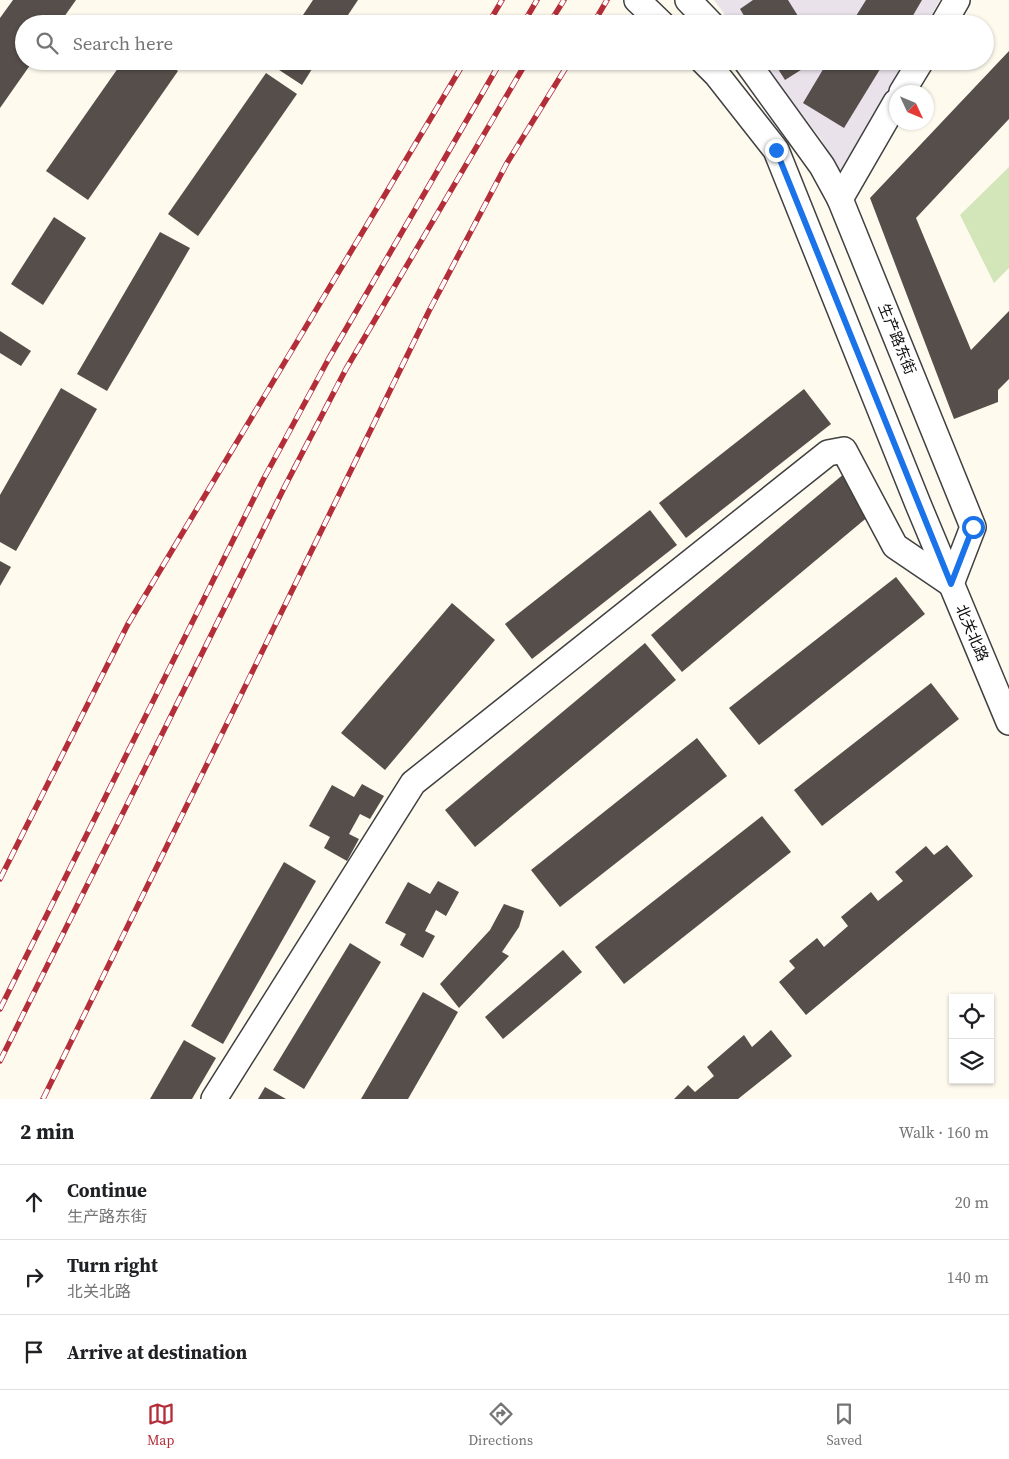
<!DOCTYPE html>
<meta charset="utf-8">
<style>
:root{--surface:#fff;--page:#f6f6f6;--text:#202124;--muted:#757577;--line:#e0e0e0;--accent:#b42e3a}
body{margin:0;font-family:"Source Serif 4","Noto Sans SC",serif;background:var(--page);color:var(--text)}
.controls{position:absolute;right:15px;bottom:15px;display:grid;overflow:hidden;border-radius:0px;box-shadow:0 1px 4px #0004}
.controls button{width:45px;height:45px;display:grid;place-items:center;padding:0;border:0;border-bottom:1px solid var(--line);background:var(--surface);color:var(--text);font:25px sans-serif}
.compass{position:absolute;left:889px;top:85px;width:45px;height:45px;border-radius:50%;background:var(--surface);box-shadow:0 1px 4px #0004;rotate:134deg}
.stop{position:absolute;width:15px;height:15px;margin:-11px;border:4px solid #1a73e8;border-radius:50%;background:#fff}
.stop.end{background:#1a73e8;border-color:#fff;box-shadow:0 1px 5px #0008}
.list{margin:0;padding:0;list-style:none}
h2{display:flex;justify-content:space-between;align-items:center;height:65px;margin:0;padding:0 20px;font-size:21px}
h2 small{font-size:16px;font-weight:400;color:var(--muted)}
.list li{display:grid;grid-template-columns:32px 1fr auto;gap:15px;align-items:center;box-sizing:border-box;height:75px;padding:0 20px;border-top:1px solid var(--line)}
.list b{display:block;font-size:19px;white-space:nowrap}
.list p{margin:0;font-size:16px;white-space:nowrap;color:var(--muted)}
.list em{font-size:16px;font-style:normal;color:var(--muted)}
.icon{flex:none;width:28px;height:28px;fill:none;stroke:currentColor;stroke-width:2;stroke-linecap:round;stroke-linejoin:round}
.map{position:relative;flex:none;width:1009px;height:1099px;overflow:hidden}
.search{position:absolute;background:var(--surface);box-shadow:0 1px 4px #0004;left:15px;right:15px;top:15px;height:55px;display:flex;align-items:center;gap:12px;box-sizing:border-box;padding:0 18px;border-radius:28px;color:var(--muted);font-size:19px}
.sheet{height:290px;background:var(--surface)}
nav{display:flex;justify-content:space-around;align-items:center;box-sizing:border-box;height:70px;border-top:1px solid var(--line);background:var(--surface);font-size:14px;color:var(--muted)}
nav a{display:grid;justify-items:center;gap:2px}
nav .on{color:var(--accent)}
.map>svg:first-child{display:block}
.industrial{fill:#eae2eb}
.green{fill:#d3e6ba}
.building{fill:#554e4a}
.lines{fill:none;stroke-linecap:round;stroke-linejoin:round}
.minor-casing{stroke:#404040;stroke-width:28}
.minor{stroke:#fff;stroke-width:25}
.rail-casing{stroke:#b42e3a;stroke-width:5.5}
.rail{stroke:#fff;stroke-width:4;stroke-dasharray:11;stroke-linecap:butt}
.route{stroke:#1a73e8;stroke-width:6}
.labels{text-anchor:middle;stroke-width:5;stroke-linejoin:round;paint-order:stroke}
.street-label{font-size:15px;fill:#0d0d0d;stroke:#fff}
</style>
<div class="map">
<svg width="1009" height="1099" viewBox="0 0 1009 1099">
<rect width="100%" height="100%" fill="#fefaee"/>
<g class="industrial">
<polygon points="714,0 940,0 926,24 732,24"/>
<polygon points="761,61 905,61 840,177 821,139"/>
</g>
<polygon class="green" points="1009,167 1009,268 994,283 960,215"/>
<g class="building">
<polygon points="13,0 76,0 59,24 24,24 24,61 33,61 0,108 0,18"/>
<polygon points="313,0 358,0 342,24 297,24"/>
<polygon points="753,0 788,0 803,24 749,24 740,9"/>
<polygon points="866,0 922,0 908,24 851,24"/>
<polygon points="1009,51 1009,119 916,218 971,350 1009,311 1009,379 998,390 998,402 954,419 870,198"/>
<polygon points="123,61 164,61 178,71 88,200 46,171"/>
<polygon points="272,61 317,61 302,85 270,64"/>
<polygon points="773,61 815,61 785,80"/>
<polygon points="828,61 885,61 844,128 803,103"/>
<polygon points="266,73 297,94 198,236 168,214"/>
<polygon points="54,217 86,238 43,305 11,284"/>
<polygon points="160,232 190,248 107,391 77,374"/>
<polygon points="0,331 31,351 21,366 0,353"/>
<polygon points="61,388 97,409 16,551 0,542 0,495"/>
<polygon points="804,389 831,424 686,538 659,503"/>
<polygon points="851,468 882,505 682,672 651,635"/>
<polygon points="650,510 677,545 532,659 505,624"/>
<polygon points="0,561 11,567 0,586"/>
<polygon points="896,577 925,614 759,745 729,708"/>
<polygon points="452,603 495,640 385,770 341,733"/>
<polygon points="645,643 676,680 475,847 445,810"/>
<polygon points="931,683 959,719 822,826 794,790"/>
<polygon points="697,738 727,776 560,907 531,870"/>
<polygon points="362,784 384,796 370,819 360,814 349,834 359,839 347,861 324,848 330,837 309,826 332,785 354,797"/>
<polygon points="762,816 791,852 624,984 595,947"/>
<polygon points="947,845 973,876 806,1015 779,982 795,968 789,961 817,938 824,947 848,926 841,917 871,892 878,901 903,881 895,872 926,846 934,855"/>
<polygon points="284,862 316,881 223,1044 191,1026"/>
<polygon points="438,881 459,892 446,916 436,910 425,931 435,936 423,958 400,945 406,934 385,923 408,882 430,894"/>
<polygon points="504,904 524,911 519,927 502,952 509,956 459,1008 440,984 490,930"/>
<polygon points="350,943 381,962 304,1089 273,1070"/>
<polygon points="563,950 582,972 503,1039 485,1017"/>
<polygon points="423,992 458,1012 408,1099 361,1099"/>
<polygon points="771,1030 792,1056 738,1099 674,1099 688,1085 695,1092 714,1076 707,1067 744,1035 752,1047"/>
<polygon points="184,1040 216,1058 192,1099 150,1099"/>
<polygon points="265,1087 286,1099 258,1099"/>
</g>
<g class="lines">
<defs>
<g id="minor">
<polyline points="637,0 662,24"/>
<polyline points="688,0 711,24"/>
<polyline points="943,24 957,0"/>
<polyline points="703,61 717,75 776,150 918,504 1009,722"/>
<polyline points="746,61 822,166 840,199"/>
<polyline points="902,92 921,61"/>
<polyline points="214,1099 413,783 828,453 844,450 895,546 951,584 973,527 840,199 896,102"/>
</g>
</defs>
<use href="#minor" class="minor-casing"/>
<use href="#minor" class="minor"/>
<defs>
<g id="rail">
<polyline points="488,24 502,0"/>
<polyline points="523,24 537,0"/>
<polyline points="549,24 564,0"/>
<polyline points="593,24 607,0"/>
<polyline points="0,879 128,624 465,61"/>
<polyline points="0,1009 263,480 328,360 501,61"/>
<polyline points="0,1061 284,488 346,369 527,61"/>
<polyline points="43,1099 429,311 507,163 570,61"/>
</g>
</defs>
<use href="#rail" class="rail-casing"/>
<use href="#rail" class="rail"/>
</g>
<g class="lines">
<polyline class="route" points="776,150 951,584 973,527"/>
</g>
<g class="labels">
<g class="street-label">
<text transform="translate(897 339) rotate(68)" y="5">生产路东街</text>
<text transform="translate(972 633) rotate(67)" y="5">北关北路</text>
</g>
</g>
</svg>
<div class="controls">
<button><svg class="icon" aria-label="locate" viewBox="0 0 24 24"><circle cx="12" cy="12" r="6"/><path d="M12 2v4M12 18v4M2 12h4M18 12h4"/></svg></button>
<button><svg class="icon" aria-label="layers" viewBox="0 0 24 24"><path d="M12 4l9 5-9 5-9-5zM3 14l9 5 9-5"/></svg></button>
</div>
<svg class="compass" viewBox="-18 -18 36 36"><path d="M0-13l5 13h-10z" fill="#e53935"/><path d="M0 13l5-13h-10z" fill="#757577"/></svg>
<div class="stop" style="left:973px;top:527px"></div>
<div class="stop end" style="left:776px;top:150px"></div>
<div class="search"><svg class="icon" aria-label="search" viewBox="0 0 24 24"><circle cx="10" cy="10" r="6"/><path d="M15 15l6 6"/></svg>Search here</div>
</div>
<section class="sheet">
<h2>2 min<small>Walk · 160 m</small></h2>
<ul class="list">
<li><svg class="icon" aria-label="ahead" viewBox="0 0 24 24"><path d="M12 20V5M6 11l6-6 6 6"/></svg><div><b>Continue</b><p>生产路东街</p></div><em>20 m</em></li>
<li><svg class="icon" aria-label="right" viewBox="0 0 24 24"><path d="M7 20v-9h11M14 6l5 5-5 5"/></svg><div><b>Turn right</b><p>北关北路</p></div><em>140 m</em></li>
<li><svg class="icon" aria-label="arrive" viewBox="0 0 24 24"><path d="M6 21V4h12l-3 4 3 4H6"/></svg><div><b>Arrive at destination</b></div></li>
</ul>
</section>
<nav>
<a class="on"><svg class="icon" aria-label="map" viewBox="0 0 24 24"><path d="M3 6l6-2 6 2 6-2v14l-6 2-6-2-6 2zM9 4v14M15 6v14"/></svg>Map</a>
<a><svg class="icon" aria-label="directions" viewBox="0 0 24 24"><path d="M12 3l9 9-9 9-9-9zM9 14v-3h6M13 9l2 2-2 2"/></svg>Directions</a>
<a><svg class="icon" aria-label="saved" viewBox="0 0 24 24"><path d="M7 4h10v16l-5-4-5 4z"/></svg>Saved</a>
</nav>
